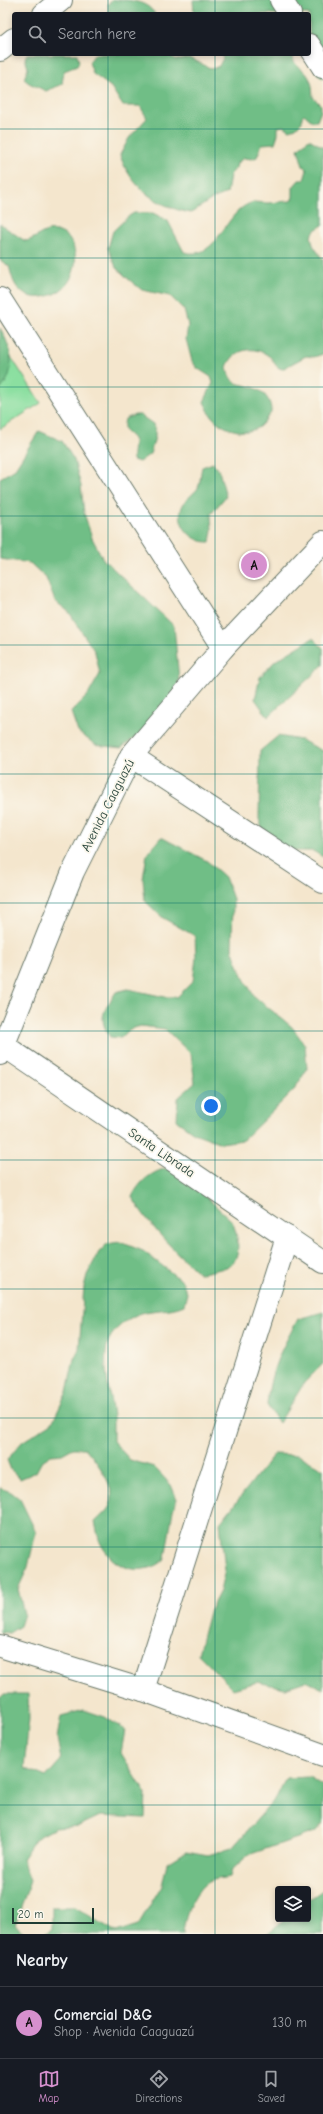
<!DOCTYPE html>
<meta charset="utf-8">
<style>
:root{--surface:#171b24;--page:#20242c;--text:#f1f3f6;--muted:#9ea1a6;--line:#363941;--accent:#d690ce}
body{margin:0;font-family:"Comic Neue",sans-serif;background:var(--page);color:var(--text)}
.controls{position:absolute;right:12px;bottom:12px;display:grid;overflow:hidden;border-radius:4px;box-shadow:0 2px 6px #0003}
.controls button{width:36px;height:36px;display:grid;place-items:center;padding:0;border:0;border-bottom:1px solid var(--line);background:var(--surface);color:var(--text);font:20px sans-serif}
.scale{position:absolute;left:12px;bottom:10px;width:82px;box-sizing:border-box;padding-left:4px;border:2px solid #1f3d34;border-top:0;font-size:11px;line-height:14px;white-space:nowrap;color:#1f3d34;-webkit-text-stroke:3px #fbf7ec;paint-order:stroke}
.you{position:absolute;left:211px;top:1106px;width:14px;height:14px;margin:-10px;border:3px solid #fff;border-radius:50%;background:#1a73e8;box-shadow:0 0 0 6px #1a73e833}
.badge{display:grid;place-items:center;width:26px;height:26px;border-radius:50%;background:var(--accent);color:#111;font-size:13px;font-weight:700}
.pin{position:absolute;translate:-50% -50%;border:2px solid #fff;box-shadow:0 1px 4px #0006}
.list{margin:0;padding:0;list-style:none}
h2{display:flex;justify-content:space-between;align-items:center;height:52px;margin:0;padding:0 16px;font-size:17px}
h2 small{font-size:13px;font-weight:400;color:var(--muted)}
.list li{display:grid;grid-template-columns:26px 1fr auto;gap:12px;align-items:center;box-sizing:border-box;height:72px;padding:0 16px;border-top:1px solid var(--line)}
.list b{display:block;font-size:15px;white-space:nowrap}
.list p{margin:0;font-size:13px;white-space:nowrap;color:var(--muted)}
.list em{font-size:13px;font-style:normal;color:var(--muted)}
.icon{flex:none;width:22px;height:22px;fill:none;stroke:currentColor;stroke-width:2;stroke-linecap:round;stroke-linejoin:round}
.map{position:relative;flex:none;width:323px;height:1934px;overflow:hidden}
.search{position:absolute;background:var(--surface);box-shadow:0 2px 6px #0003;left:12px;right:12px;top:12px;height:44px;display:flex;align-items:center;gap:10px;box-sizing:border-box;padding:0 14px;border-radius:4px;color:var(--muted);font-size:15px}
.sheet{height:124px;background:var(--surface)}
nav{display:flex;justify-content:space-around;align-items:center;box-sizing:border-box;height:56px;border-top:1px solid var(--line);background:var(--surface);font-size:11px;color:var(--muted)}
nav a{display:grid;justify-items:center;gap:2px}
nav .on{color:var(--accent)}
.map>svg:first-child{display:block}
.green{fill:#8bdfa0;stroke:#558e6a}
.forest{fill:#70be86;stroke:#487e5d}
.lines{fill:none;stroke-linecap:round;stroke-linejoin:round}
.street-casing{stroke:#6a786a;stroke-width:24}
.secondary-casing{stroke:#6a786a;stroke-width:24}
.street{stroke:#fff;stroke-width:22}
.secondary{stroke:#fff;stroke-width:22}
.grid{fill:none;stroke:#0f766e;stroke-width:1;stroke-opacity:0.55}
.labels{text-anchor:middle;stroke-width:3.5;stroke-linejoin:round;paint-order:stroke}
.street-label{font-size:13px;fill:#1f3d34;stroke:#fbf7ec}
</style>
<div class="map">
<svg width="323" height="1934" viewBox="0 0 323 1934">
<rect width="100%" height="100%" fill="#fbf7ec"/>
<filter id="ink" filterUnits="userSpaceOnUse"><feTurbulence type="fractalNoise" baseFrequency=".025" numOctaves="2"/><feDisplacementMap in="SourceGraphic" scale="8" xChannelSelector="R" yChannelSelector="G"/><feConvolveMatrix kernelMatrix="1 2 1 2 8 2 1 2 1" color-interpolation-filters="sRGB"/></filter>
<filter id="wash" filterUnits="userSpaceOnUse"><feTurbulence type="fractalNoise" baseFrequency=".012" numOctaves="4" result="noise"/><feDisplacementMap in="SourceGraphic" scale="16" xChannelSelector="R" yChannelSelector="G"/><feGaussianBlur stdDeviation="0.9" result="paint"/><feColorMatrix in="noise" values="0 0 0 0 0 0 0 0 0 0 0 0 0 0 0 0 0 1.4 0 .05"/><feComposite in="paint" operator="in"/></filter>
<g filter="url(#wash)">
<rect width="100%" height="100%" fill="#f4e6cd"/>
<polygon class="green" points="0,340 41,403 0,429"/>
<g class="forest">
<path d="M113 0C129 0 146 0 155 14H109L108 4Z"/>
<path d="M193 0H306L308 2 323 0V79C308 71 309 29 309 14H194Z"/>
<polygon points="27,54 77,54 79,62 77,66 64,71 62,84 46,91 29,83 24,79 28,68 25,58"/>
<path d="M95 54H168L176 60 190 58 212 69 219 66 223 58 221 54H291C296 70 301 65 308 76 313 83 312 90 313 97L321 105V111L317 121H312L304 114 302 116V122L296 128 290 130 284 126 278 127V134L275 143 262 144 257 157 252 159 244 158 237 163 236 168 230 175 227 193 212 199 191 213C158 207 131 188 120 155L129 138 147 118 140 106H123L111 87 93 74 89 62Z"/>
<path d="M309 139 323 147V225L315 230 311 236 313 245 323 260V354L314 357 306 356 282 369C274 367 275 361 269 356 254 345 234 348 227 367 230 386 239 383 252 387 264 391 272 401 271 413 266 418 264 423 259 427 245 436 224 430 213 418 209 413 207 407 204 402L213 383 211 377 197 368 192 361 186 339 188 325 184 310 170 296 142 290 127 278 116 267 108 248 113 231 129 216 134 213H153L168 221 184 252C220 262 223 209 254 202 258 202 263 203 267 203 275 203 282 201 291 201L293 197V187L299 180H304L307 170 303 166 298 149Z"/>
<path d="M0 224 25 241C35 241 42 228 56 231 79 236 80 268 67 284 58 296 36 302 23 293 13 286 12 276 9 266L0 260Z"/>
<path d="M0 328C12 348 17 372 0 390Z"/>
<path d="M135 415H140L153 424 155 429V437L150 454 139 462 133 460C132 453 135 444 134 441 129 430 121 436 125 419Z"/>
<polygon points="39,431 62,441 74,460 81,486 84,513 92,538 103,559 174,626 179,680 171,702 158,721 121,748 96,745 78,732 71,712 88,695 100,674 95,652 69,612 55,601 46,578 30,563 0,559 0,478 14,470"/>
<path d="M213 463 219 471 226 496 211 514 212 530 210 542C193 543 175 525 182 507 185 499 193 495 198 488 201 482 200 474 202 467Z"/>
<polygon points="313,638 323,648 323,665 268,717 255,699 260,677 275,661"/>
<polygon points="278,736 301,740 323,751 323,857 313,851 288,851 266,841 259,819 260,751"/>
<path d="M161 837 207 861 225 877 233 899 232 949 242 975 254 996 292 1027 305 1045 307 1069 294 1090 243 1140 221 1143 194 1133 177 1121 178 1098 195 1083 191 1054 165 1029 141 1026 130 1029 121 1038 110 1037C97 1017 104 1011 116 992L128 989 165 997H177L193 981 196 958 195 936 163 918 145 901 143 879 147 854Z"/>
<path d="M167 1168 179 1172 232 1221C237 1233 243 1256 230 1265 223 1270 208 1271 200 1274 174 1251 150 1227 132 1197 139 1182 151 1172 167 1168Z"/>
<path d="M120 1242 143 1251 182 1281 187 1293 184 1305C169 1312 152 1308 136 1315 126 1320 114 1329 109 1340 100 1360 111 1395 113 1417 113 1425 113 1433 113 1441L130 1460 154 1467 171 1485 177 1499 173 1510 165 1559C144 1577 116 1571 102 1546 98 1540 97 1530 95 1522 100 1517 109 1510 111 1503 117 1488 95 1459 85 1448H73L62 1454 51 1455 42 1461 36 1472 20 1479 11 1470 7 1460 22 1442 52 1423 67 1392 74 1359 79 1349 84 1287 87 1275 99 1252 107 1244Z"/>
<path d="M323 1312V1364L304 1383 279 1423 267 1405C270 1369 281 1350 298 1319Z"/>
<polygon points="274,1454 298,1455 323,1469 323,1689 306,1681 285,1688 257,1682 233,1689 198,1654 209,1612 220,1591 225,1570 220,1523"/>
<polygon points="0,1488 11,1492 20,1499 36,1532 28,1567 18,1589 24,1614 20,1626 9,1633 0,1632"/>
<polygon points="4,1694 28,1694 29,1719 24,1768 46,1777 61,1760 57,1738 61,1716 84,1710 105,1717 125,1730 121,1753 146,1794 145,1818 100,1816 79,1826 55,1828 35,1839 22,1859 30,1881 15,1925 26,1934 0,1934 0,1698"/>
<path d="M309 1777 323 1786V1823L315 1832 248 1855 232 1870 230 1877C224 1878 214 1879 208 1882 193 1891 184 1918 183 1934H44L52 1929V1907H75L116 1932 138 1925 162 1885 167 1863 186 1851 208 1855 232 1848 276 1798 286 1778Z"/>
<polygon points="323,1890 323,1934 267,1934 285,1919 308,1919 308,1900"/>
</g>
</g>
<g filter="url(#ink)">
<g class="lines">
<defs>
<g id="street">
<polyline points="281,0 290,14"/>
<polyline points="44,14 61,0"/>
<polyline points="309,45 323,67"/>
<polyline points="0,50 14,39"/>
<polyline points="0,299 223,648"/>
<polyline points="131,756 323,882"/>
<polyline points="0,1043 323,1262"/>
<polyline points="0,1646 143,1690 323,1755"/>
<polyline points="143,1690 287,1237"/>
</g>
<polyline id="secondary" points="0,1054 73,872 131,756 223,648 323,542"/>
</defs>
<use href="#street" class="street-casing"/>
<use href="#secondary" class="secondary-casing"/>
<use href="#street" class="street"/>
<use href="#secondary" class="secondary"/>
</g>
</g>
<path class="grid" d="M108 0V14M215 0V14M108 54V1934M215 54V1934M0 129H323M0 258H323M0 387H323M0 516H323M0 645H323M0 774H323M0 903H323M0 1031H323M0 1160H323M0 1289H323M0 1418H323M0 1547H323M0 1676H323M0 1805H323"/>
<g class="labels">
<g class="street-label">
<text transform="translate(107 805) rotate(-63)" y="5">Avenida Caaguazú</text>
<text transform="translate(162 1152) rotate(34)" y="5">Santa Librada</text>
</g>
</g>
</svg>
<div class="controls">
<button><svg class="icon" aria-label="layers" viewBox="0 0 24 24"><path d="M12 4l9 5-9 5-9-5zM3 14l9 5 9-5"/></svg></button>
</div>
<div class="scale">20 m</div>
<div class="you"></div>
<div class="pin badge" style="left:254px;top:565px">A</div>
<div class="search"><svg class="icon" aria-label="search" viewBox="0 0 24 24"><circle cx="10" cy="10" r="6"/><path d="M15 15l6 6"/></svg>Search here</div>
</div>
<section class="sheet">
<h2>Nearby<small></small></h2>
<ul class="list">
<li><span class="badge">A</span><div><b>Comercial D&amp;G</b><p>Shop · Avenida Caaguazú</p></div><em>130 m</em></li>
</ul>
</section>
<nav>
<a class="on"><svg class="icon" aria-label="map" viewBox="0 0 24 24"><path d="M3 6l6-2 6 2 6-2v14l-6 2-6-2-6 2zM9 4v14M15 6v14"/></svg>Map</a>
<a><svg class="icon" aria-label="directions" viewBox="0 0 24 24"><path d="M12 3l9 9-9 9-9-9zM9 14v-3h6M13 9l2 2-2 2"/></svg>Directions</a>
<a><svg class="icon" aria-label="saved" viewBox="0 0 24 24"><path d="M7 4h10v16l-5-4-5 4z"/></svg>Saved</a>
</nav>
